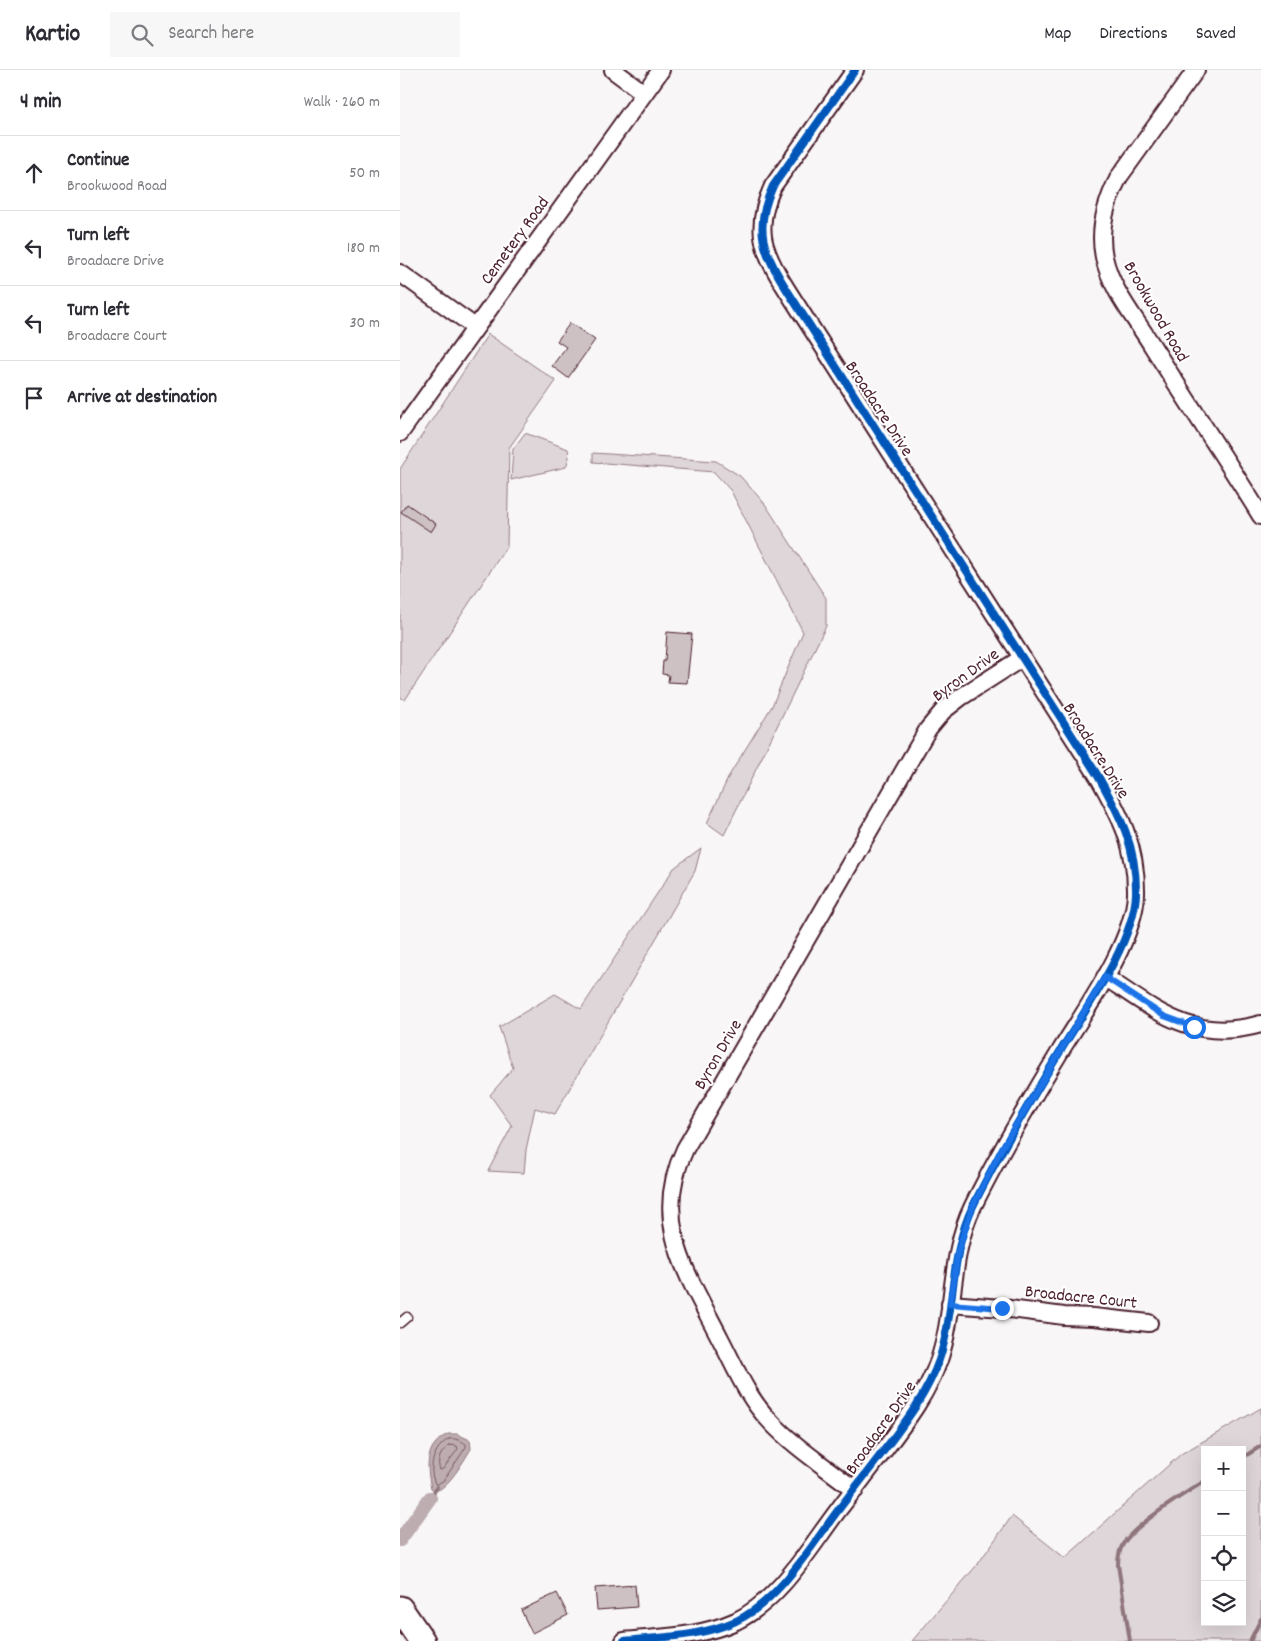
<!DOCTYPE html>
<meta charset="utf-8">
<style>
:root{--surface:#fff;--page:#f7f7f7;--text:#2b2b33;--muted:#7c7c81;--line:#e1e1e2}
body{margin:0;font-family:Dekko,sans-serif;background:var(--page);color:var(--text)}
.controls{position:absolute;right:15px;bottom:15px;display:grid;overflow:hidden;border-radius:0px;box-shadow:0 5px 20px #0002}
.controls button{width:45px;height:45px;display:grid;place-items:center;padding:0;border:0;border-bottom:1px solid var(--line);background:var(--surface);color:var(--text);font:25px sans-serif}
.stop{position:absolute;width:15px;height:15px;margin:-11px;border:4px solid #1a73e8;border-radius:50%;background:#fff}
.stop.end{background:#1a73e8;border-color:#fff;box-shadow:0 1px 5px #0008}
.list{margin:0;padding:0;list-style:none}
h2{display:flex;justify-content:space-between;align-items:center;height:65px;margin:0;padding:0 20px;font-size:21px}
h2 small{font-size:16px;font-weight:400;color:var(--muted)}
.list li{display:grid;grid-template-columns:32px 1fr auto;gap:15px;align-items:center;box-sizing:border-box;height:75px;padding:0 20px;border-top:1px solid var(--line)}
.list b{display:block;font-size:19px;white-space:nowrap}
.list p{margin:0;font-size:16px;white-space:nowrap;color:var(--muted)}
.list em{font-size:16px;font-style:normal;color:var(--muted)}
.icon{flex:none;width:28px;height:28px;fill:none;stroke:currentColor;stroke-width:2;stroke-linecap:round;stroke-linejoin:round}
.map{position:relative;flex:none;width:861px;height:1571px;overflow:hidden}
header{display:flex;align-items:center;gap:30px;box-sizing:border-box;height:70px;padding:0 25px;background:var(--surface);border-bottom:1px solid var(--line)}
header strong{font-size:24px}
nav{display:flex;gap:28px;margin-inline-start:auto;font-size:18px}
.search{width:350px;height:45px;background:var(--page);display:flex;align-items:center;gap:12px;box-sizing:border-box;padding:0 18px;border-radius:0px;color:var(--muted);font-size:19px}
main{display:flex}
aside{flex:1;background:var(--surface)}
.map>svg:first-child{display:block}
.green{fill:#ded6d9;stroke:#947a82;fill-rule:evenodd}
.water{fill:#bdadb0;stroke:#8f747b}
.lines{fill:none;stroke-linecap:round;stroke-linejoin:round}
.shore{stroke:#785860;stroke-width:1}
.stream{stroke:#8f747b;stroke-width:4}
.canal{stroke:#bdadb0;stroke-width:14}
.building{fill:#cdc1c4;stroke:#4a1f2b}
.service-casing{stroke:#4a1f2b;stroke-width:11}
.minor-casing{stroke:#4a1f2b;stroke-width:20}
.primary-casing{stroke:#4a1f2b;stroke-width:29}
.service{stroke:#fff;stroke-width:8}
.minor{stroke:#fff;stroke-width:16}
.primary{stroke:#fff;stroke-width:25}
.cycleway-casing{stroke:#fff;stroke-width:11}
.cycleway{stroke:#0057b8;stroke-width:8}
.route{stroke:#1a73e8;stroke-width:6}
.labels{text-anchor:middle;stroke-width:4;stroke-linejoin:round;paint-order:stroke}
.street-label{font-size:18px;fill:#4a1f2b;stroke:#fff}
</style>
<header>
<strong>Kartio</strong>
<div class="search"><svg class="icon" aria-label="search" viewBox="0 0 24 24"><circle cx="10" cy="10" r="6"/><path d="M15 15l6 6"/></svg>Search here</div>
<nav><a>Map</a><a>Directions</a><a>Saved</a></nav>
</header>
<main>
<aside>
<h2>4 min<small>Walk · 260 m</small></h2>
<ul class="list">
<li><svg class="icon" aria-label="ahead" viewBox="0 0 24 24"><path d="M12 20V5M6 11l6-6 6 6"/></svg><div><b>Continue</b><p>Brookwood Road</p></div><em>50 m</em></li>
<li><svg class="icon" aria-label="left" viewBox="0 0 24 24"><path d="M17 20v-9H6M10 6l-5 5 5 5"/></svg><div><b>Turn left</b><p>Broadacre Drive</p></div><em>180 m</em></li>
<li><svg class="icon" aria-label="left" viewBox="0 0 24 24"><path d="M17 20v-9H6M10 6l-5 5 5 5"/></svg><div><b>Turn left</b><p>Broadacre Court</p></div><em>30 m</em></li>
<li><svg class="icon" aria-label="arrive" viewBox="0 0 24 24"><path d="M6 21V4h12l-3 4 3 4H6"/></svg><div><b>Arrive at destination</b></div></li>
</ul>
</aside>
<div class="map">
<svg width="861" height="1571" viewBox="0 0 861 1571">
<rect width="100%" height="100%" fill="#f8f6f7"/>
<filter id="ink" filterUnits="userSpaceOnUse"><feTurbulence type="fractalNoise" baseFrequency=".02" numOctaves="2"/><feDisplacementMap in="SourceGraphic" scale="10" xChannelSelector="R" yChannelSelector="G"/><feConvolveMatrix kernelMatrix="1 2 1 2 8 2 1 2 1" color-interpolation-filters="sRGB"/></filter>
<g filter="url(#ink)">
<g class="green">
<polygon points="88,264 156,311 109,378 107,476 5,630 0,627 0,399"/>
<polygon points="125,363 168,379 169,388 166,397 111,410 113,379"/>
<polygon points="193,383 316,391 340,406 365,434 426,528 426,556 324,765 307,753 330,704 372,636 403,562 331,421 314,402 193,392"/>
<polygon points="301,778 295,801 155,1044 135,1038 126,1080 124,1103 88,1101 112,1056 90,1025 113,998 99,957 155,924 181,939 274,798"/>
<path d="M861 1338V1571H512L577 1495 612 1446 665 1488 781 1384ZM805 1380H842V1552H805Z"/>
</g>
<path class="water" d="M48 1364H57L70 1370 71 1379C64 1390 48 1419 35 1421L31 1418C26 1396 25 1375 48 1364Z"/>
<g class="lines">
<g class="shore">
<path d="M49 1369C55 1368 60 1370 66 1374V1377L44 1410 36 1415C27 1400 33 1377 49 1369Z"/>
<path d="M50 1375 57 1376 58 1379 43 1399 40 1400C36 1390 41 1381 50 1375Z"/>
</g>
<g class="stream">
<polyline points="842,1388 861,1376"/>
<polyline points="30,1428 37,1417"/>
<path d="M730 1571 718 1495C718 1489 719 1482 722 1476 731 1457 785 1423 805 1411"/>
<polyline points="850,1571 861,1549"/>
</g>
<polyline class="canal" points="0,1470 30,1428"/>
</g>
<g class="building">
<polygon points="170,253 195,270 168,308 152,296 166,277 157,271"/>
<polygon points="7,434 36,454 31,462 1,442"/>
<polygon points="267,562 292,564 287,613 268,612 269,605 262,604 263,591 265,591"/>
<polygon points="235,1515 237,1537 197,1540 195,1518"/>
<polygon points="157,1523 168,1545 132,1563 121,1540"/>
</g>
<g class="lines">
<defs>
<polyline id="service" points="0,1253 7,1247"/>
<g id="minor">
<polyline points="213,0 244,23"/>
<path d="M796 0 719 107C706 132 698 159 704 187 711 220 736 249 753 277 788 333 826 389 861 446"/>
<polyline points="0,203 75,257"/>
<polyline points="0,363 261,0"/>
<path d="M705 907C758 942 793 973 861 954"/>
<polyline points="550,1234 602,1238 664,1246 694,1247 749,1253"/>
<path d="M455 1420C427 1398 393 1376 370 1351 348 1329 335 1297 321 1270 288 1205 250 1152 285 1079L528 659 543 641 561 627 622 588"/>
<path d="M224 1571C263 1567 300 1567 336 1551 380 1530 410 1477 439 1439 454 1419 470 1399 485 1379 506 1351 527 1324 539 1290 556 1240 549 1185 573 1136 599 1083 630 1031 661 980 686 939 734 872 736 824 737 777 720 745 698 706L387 220C363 182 353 159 373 116L455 0"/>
</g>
<polyline id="primary" points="0,1539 22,1571"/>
</defs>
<use href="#service" class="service-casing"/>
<use href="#minor" class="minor-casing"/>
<use href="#primary" class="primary-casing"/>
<use href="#service" class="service"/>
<use href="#minor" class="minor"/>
<use href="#primary" class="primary"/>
<defs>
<path id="cycleway" d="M224 1571C263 1567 300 1567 336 1551 380 1530 410 1477 439 1439 454 1419 470 1399 485 1379 506 1351 527 1324 539 1290 556 1240 549 1185 573 1136 599 1083 630 1031 661 980 686 939 734 872 736 824 737 777 720 745 698 706L387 220C363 182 353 159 373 116L455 0"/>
</defs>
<use href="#cycleway" class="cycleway-casing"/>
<use href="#cycleway" class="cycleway"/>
</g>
</g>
<g class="lines" filter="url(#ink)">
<polyline class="route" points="602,1238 550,1234 558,1181 572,1138 602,1078 705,907 764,946 794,957"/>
</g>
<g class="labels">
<g class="street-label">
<text transform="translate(114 170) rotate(-54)" y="6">Cemetery Road</text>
<text transform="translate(757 241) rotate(60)" y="6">Brookwood Road</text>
<text transform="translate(480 338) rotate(57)" y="6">Broadacre Drive</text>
<text transform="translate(565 604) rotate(-36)" y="6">Byron Drive</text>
<text transform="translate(697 680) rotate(58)" y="6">Broadacre Drive</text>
<text transform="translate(317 984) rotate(-60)" y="6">Byron Drive</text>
<text transform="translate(681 1226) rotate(6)" y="6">Broadacre Court</text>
<text transform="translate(480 1357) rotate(-55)" y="6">Broadacre Drive</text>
</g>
</g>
</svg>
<div class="controls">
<button>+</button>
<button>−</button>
<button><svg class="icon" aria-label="locate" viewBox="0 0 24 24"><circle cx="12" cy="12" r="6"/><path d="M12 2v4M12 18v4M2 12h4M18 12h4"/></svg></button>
<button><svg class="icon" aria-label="layers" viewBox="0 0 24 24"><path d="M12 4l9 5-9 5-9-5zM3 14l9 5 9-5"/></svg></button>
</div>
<div class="stop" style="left:794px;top:957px"></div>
<div class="stop end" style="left:602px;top:1238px"></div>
</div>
</main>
